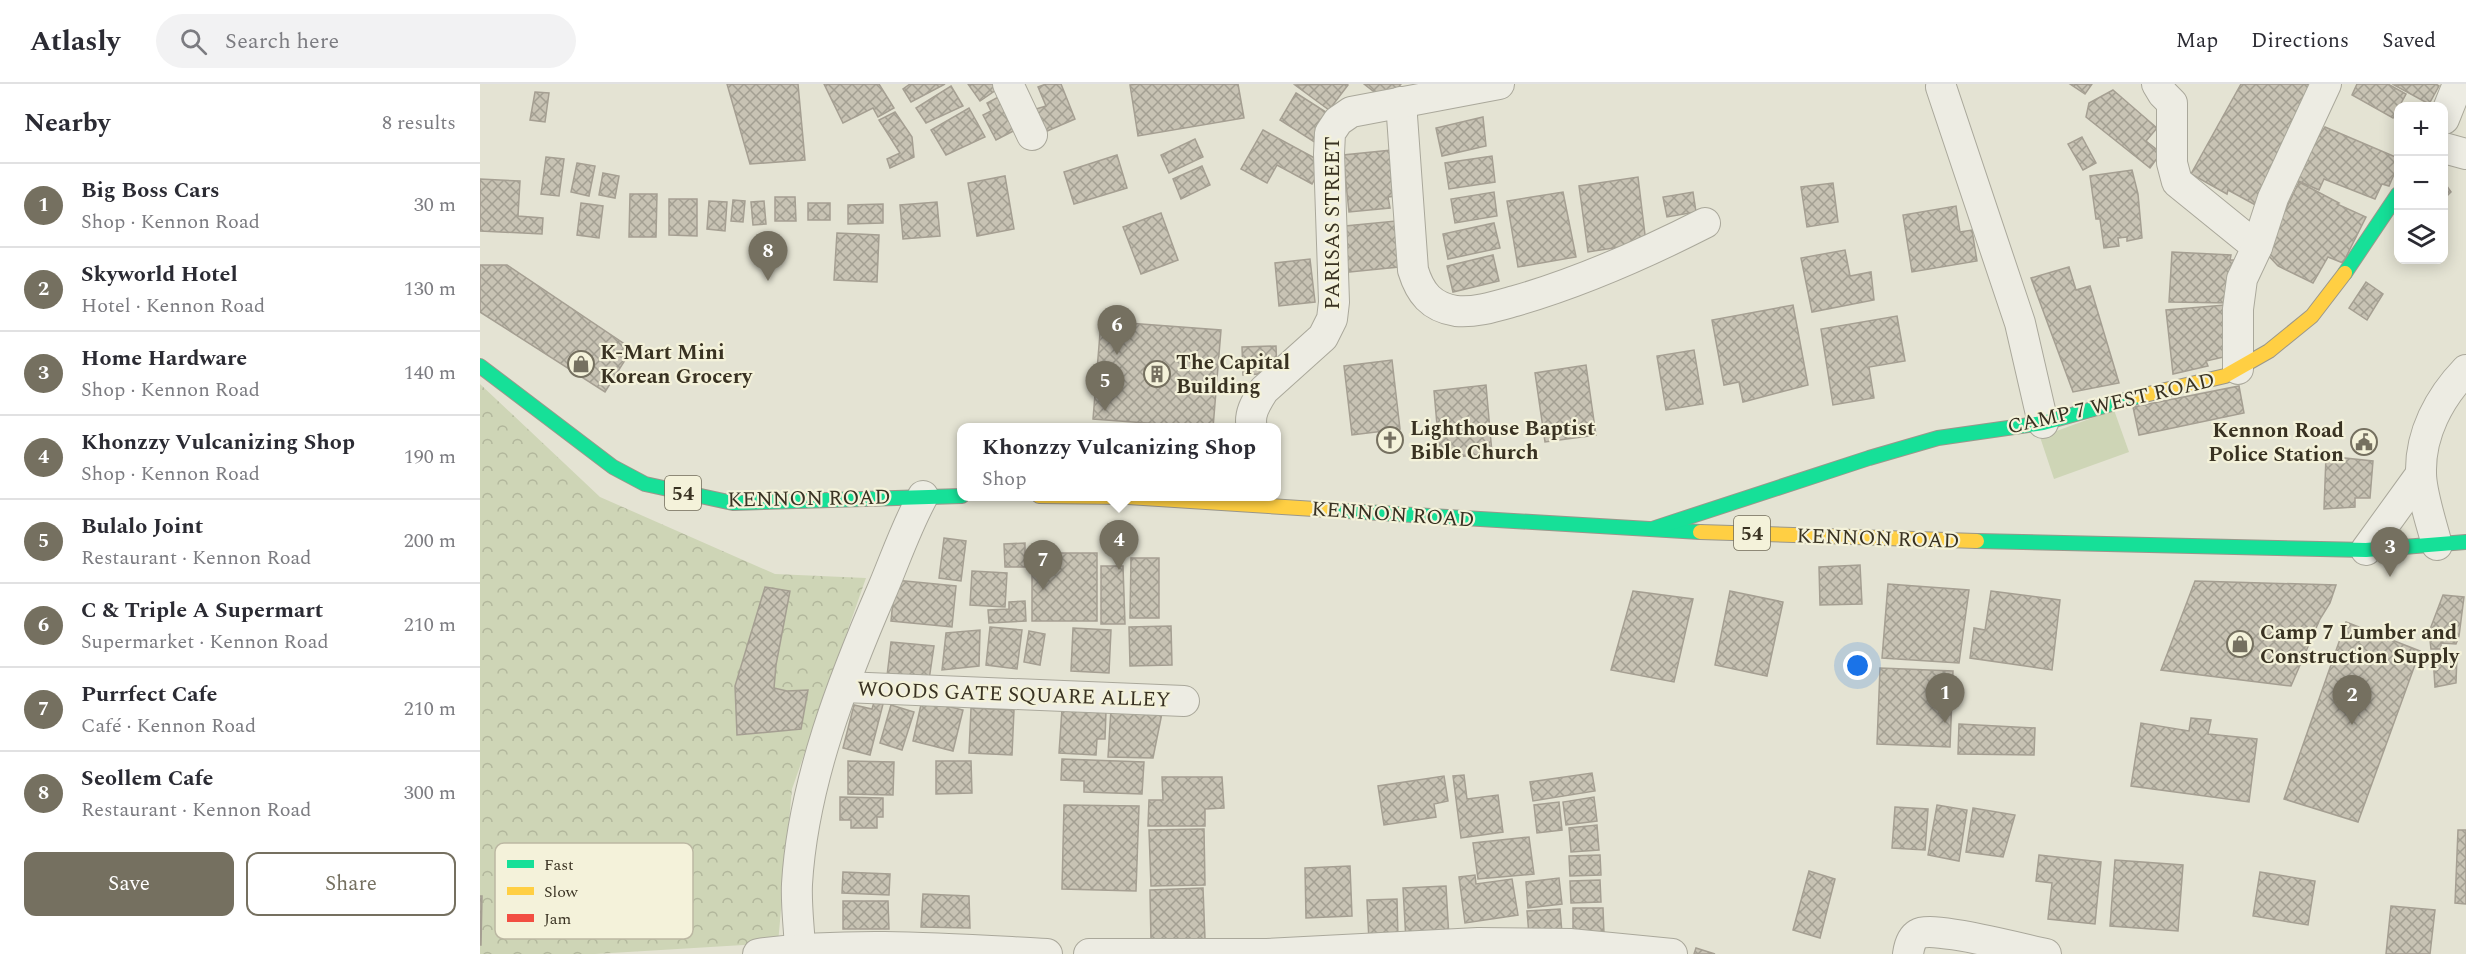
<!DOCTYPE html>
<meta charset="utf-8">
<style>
:root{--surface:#fff;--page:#f2f2f3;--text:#2b2b33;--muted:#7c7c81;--line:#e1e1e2;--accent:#757060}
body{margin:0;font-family:Spectral,serif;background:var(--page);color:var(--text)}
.controls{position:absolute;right:18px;top:18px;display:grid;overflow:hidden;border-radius:12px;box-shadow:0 3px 15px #0003}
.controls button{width:54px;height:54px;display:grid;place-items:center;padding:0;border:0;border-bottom:2px solid var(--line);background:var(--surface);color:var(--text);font:30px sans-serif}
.you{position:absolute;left:1378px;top:582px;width:21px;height:21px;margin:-15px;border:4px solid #fff;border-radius:50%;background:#1a73e8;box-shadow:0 0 0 9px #1a73e833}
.badge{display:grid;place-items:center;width:39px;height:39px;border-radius:50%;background:var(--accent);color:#fff;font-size:20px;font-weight:700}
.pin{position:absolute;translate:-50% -50px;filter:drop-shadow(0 2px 3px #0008)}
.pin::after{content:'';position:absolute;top:32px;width:21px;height:18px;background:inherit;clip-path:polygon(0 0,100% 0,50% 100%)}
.popup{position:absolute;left:477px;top:339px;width:324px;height:78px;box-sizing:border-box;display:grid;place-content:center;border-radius:12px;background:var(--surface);filter:drop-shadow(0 2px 4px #0005);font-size:20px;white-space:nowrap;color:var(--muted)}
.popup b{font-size:22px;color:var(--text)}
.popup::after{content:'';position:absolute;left:50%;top:100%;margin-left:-12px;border:12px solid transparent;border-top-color:var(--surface)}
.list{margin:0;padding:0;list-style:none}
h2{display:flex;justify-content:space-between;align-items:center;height:78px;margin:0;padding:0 24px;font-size:26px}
h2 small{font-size:20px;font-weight:400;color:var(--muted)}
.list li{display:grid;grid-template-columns:39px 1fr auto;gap:18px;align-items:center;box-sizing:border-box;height:84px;padding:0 24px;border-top:2px solid var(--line)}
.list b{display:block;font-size:22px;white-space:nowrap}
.list p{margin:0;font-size:20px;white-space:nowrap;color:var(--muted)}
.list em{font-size:20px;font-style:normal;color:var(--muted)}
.actions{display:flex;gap:12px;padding:18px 24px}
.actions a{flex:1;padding:14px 0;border:2px solid var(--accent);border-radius:12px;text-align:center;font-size:21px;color:var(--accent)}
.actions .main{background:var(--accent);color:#fff}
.icon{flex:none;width:33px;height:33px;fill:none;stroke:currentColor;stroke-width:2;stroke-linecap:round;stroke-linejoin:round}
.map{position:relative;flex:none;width:1986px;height:870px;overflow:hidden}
header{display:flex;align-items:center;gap:36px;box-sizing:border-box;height:84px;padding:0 30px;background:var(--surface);border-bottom:2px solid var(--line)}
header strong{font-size:28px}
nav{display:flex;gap:33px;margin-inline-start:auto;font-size:21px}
.search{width:420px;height:54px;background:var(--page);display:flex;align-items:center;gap:15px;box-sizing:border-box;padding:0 21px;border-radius:33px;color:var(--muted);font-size:22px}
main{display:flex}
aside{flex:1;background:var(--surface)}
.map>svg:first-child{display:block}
.green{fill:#ced5b6}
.forest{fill:url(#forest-crowns)}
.building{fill:url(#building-cross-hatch);stroke:#a59f92;stroke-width:1.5}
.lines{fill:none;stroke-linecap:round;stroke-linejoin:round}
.street-casing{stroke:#aaa89b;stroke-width:32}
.fast-casing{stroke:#9a978b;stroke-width:16}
.slow-casing{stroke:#9a978b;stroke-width:16}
.street{stroke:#edece3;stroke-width:30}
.fast{stroke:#16e098;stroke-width:14}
.slow{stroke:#ffcf43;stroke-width:14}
.labels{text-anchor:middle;stroke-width:4.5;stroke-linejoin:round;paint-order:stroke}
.shield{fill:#f4f2da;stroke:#716c59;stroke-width:1.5}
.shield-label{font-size:20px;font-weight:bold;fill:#393222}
.street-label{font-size:21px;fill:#393222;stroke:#f4f2da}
.poi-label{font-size:21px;font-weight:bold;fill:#393222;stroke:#f4f2da;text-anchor:start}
.key{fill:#f4f2da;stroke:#bcb8a3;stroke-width:1.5}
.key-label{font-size:16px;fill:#393222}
</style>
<header>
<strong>Atlasly</strong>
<div class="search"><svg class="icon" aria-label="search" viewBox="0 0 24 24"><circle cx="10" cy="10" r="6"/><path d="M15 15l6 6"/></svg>Search here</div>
<nav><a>Map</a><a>Directions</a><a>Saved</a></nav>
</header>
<main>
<aside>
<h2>Nearby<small>8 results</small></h2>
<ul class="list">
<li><span class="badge">1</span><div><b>Big Boss Cars</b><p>Shop · Kennon Road</p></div><em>30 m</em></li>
<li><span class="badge">2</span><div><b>Skyworld Hotel</b><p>Hotel · Kennon Road</p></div><em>130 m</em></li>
<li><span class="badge">3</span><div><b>Home Hardware</b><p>Shop · Kennon Road</p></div><em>140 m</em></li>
<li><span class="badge">4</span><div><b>Khonzzy Vulcanizing Shop</b><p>Shop · Kennon Road</p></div><em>190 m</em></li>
<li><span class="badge">5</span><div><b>Bulalo Joint</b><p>Restaurant · Kennon Road</p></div><em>200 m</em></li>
<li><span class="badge">6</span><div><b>C &amp; Triple A Supermart</b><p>Supermarket · Kennon Road</p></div><em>210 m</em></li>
<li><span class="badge">7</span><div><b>Purrfect Cafe</b><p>Café · Kennon Road</p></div><em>210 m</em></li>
<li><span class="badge">8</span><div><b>Seollem Cafe</b><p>Restaurant · Kennon Road</p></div><em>300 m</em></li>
</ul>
<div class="actions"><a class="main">Save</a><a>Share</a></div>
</aside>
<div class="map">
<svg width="1986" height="870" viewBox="0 0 1986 870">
<defs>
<pattern id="forest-crowns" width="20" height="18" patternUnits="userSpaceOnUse" patternTransform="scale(1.5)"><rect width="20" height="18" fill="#ced5b6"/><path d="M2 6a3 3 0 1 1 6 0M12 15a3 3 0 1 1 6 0" fill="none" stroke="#b2b79c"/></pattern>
<pattern id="building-cross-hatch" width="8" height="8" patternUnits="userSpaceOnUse" patternTransform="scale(1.5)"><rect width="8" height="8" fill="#c8c3b4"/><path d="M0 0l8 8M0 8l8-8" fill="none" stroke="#a39f92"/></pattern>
</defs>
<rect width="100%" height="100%" fill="#e4e3d3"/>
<polygon class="green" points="1634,326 1649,368 1574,395 1560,353"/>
<polygon class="forest" points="0,300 120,413 295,490 386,494 312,705 298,859 115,870 0,870"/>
<g class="building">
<polygon points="247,0 318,0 325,76 270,80"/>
<polygon points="344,0 399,0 414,24 398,33 393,24 363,39"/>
<polygon points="430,0 465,0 431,18 423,5"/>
<polygon points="488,0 517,0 519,4 500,17"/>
<polygon points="566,0 581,0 595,35 565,48 556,25 566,22 558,3"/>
<polygon points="658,0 758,0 764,34 658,52 650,1"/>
<polygon points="866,0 868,1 849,26 815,1"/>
<polygon points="884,0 921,0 907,18"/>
<polygon points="1590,0 1612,0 1605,10"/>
<polygon points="1761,0 1827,0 1837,6 1779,123 1748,106 1747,110 1711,90"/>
<polygon points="1877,0 1908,0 1926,10 1913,34 1872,11"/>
<polygon points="1956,0 1959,2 1949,20 1914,1"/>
<polygon points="471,2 483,22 446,39 436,24"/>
<polygon points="1633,6 1677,44 1666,57 1681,69 1670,84 1606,33 1609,19"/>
<polygon points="55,8 69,9 65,38 50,36"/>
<polygon points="816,9 852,32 836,59 800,36"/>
<polygon points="524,10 541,43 516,56 503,31 511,27 507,19"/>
<polygon points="489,24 505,53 466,71 451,46"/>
<polygon points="415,28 432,53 434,73 410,84 407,75 420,69 399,36"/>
<polygon points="1003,33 1006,62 962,72 956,44"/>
<polygon points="1845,43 1918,74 1918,81 1909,102 1902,100 1895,115 1844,95 1839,106 1816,96 1830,65"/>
<polygon points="783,46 844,79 832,100 797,81 787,99 761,85"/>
<polygon points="1602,53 1616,79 1603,86 1588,60"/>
<polygon points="715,55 723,73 689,89 681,71"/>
<polygon points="921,65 925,111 908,113 910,124 869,128 863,71"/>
<polygon points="637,71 647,104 594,120 584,88"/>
<polygon points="1012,72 1015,98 969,105 965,79"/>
<polygon points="66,73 84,75 79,112 61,110"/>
<polygon points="97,79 115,82 109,112 91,108"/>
<polygon points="722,82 730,101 701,115 693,95"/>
<polygon points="1652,86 1658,110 1662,154 1647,157 1647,153 1638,154 1639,162 1624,164 1620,135 1616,135 1610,92"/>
<polygon points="123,89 139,92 135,114 119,111"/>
<polygon points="525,92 534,145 497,152 488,99"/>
<polygon points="1158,93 1166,159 1108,168 1099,102"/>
<polygon points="0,95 40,97 38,132 63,134 62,150 0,147"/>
<polygon points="1819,98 1859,119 1857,120 1886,133 1863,179 1848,173 1833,199 1798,182 1785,168"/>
<polygon points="1964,98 1971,108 1964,115"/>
<polygon points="1353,99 1358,138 1327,143 1321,103"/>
<polygon points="1014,108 1017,132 975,139 971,115"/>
<polygon points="1083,108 1096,173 1038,183 1027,117"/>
<polygon points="1213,108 1216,128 1187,133 1183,113"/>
<polygon points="150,110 177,110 176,153 149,153"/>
<polygon points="295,113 315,113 316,137 295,137"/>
<polygon points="189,115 217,115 217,152 189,151"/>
<polygon points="253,116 265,117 263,138 251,137"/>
<polygon points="229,117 247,118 245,147 227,145"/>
<polygon points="284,117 286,140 273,141 271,118"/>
<polygon points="457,118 460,152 423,155 420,121"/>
<polygon points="101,119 123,122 119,154 97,151"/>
<rect x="328" y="119" width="22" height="17"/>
<polygon points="403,120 403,139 368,140 368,121"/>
<polygon points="1476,122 1480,148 1492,146 1497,177 1432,188 1423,131"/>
<polygon points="681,129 698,176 661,190 643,143"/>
<polygon points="926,136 919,183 860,189 855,143"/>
<polygon points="1014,139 1020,164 968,175 963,150"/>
<polygon points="357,149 399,151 397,198 354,196"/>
<polygon points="1365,166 1370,192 1391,188 1394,216 1332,228 1321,174"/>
<polygon points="1692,168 1751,171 1750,176 1761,176 1752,219 1689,218"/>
<polygon points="1013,171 1019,197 973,208 967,182"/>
<polygon points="830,175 835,218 799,222 795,179"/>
<polygon points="0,181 27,181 152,265 125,308 0,228"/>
<polygon points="1589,183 1596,206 1610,202 1639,299 1593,308 1551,194"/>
<polygon points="1886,198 1903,210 1887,236 1869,224"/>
<polygon points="1313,221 1328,301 1263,318 1259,298 1244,301 1232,236"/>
<polygon points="1745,221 1744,273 1726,277 1728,282 1693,290 1686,226"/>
<polygon points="1417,232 1425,277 1389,283 1394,314 1353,321 1341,245"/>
<polygon points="621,237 741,246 733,344 613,335"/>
<polygon points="796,262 797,289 763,291 762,263"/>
<polygon points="1214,266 1223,320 1186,326 1177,272"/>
<polygon points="912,276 920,345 872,351 864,282"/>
<polygon points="1106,281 1116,351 1065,358 1055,289"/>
<polygon points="1006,301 1012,369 960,375 954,307"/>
<polygon points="1759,302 1764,329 1659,351 1653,323"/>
<polygon points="1846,372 1893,377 1890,414 1875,414 1875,423 1844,425"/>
<polygon points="464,454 486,457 481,497 459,494"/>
<polygon points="545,459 545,483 525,483 524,460"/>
<rect x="552" y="469" width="65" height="68"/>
<polygon points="651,474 679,474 679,534 650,534"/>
<polygon points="1380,481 1382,520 1340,521 1339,483"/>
<polygon points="621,482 643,482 645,540 621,540"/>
<polygon points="492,487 527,489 525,523 490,521"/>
<polygon points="415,496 476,502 472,543 411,537"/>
<polygon points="1715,497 1856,501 1850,519 1840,535 1811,602 1681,586"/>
<polygon points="1408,500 1489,506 1479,579 1402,574"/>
<polygon points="285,503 310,507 296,581 294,604 307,607 328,606 321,645 257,651 255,602"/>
<polygon points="1153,507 1213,515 1194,598 1131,586"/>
<polygon points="1250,507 1303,518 1287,592 1235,581"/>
<polygon points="1511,507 1580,516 1572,586 1490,574 1494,544 1505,546"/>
<polygon points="1963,511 1984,513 1979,552 1976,560 1961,559 1961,565 1951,565 1949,548"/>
<polygon points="545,517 546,537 509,539 508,526 529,525 529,518"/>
<polygon points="1866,538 1940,567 1878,738 1804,715"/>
<polygon points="691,542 692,581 650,582 649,543"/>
<polygon points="510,543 542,546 537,585 506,581"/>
<polygon points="593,544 631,546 629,589 591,587"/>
<polygon points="500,546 499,582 462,586 466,549"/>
<polygon points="549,547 565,550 560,581 544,578"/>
<polygon points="411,558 454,562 449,596 407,592"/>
<polygon points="1977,571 1976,599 1955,603 1953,572"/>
<polygon points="1400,584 1473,587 1470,663 1397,660"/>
<polygon points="442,616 483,626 473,667 433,657"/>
<polygon points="394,618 403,620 390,671 363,664 374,621 392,625"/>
<polygon points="411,621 434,628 422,666 400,659"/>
<polygon points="491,624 534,626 532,671 489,669"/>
<polygon points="683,624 673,674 628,673 631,625"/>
<polygon points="582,625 626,627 625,655 617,655 616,671 579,669"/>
<polygon points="1711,634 1731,636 1728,650 1777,655 1769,718 1651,702 1661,639 1709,647"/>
<polygon points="1479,640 1555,644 1554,671 1478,670"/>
<polygon points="582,675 664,678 662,710 604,708 604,697 581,696"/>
<polygon points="368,677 414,678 413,711 368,710"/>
<polygon points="456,677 491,677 492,709 456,710"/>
<polygon points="1112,689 1115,707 1053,717 1050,698"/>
<polygon points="984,691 987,715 1018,711 1023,748 981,754 973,692"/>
<polygon points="964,692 968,717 954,720 956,733 904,741 898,702"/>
<polygon points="682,693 742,693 744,724 725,725 725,742 668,742 669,716 683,716"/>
<polygon points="360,713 403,714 403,733 397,733 397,744 371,744 371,736 360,736"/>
<polygon points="1114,713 1117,737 1086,741 1083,718"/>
<polygon points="1079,718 1082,746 1057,749 1054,721"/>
<polygon points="584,721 659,722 656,807 582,805"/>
<polygon points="1457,721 1487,726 1479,777 1448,771"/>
<polygon points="1415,723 1448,725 1445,766 1412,764"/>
<polygon points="1493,724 1535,731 1523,773 1486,768"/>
<polygon points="1117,741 1119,766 1091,768 1089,744"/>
<polygon points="724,745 725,801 671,802 669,746"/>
<polygon points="1978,746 1986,746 1986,820 1975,819"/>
<polygon points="1049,753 1054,790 998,795 993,759"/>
<polygon points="1120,771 1121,791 1090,792 1089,772"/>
<polygon points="1559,771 1621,778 1615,840 1568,835 1572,799 1556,797"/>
<polygon points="1635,776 1703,781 1698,847 1630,842"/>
<polygon points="870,782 872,832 826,834 825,784"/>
<polygon points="1329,787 1355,795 1340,854 1313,846"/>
<polygon points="363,788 410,790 409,811 362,809"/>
<polygon points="1780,788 1835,797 1828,841 1773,832"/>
<polygon points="995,791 996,800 1032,795 1038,831 985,839 979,793"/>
<polygon points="1079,794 1082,820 1048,824 1046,798"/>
<polygon points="1120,796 1121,818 1091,819 1090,797"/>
<polygon points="966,802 969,854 926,857 923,804"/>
<polygon points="723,804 725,855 671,857 670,806"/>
<polygon points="443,810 489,812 490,844 441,843"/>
<polygon points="0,812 2,812 1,861 0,861"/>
<polygon points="917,815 918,855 889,857 887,816"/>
<polygon points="363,817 408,817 409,845 363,845"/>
<polygon points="1911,822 1955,826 1950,870 1906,870"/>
<polygon points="1093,824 1123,824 1124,850 1093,850"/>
<polygon points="1080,825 1082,849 1049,851 1047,827"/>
<polygon points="1216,864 1235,870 1214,870"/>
</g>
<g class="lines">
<defs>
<g id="street">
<polyline points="528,0 552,51"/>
<polyline points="1677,0 1683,10 1692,19 1692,79 1697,98 1777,163"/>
<polyline points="1461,3 1540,239 1563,339"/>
<path d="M921 18 933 186C940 209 951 223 976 227 995 229 1017 222 1035 217 1101 198 1164 170 1225 139"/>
<polyline points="1964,35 1978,0"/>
<polyline points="1964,64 1986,70"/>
<polyline points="1758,285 1758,225 1762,195 1777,163 1793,114 1846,0"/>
<path d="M772 344C768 330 777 317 784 306L843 253 852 235 854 218 849 70 850 49 858 37 871 28 1019 0"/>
<path d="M1957 461C1952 441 1941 409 1941 389 1940 350 1959 314 1986 286"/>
<polyline points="1886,466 1941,390"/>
<polyline points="364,603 704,617"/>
<path d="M320 864C319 843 316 821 317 800 323 699 363 596 403 504 416 473 427 441 443 412"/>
<path d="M278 870C374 857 471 865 567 870"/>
<polyline points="609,870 787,870 998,859 1090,860 1192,870"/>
<path d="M1428 870C1429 863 1431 854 1438 850 1452 841 1545 866 1566 870"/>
</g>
<g id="fast">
<polyline points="1865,189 1918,110"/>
<polyline points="0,282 133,383 165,400 253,419 482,412"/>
<polyline points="850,426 1220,448"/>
<polyline points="1172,445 1389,374 1458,354 1563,339 1660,312"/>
<polyline points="1497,457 1886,466 1986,458"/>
</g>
<g id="slow">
<polyline points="1660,312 1745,292 1789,267 1832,232 1865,189"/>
<polyline points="559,412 648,413 850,426"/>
<polyline points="1220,448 1497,457"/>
</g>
</defs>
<use href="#street" class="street-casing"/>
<use href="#fast" class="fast-casing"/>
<use href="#slow" class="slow-casing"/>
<use href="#street" class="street"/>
<use href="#fast" class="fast"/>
<use href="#slow" class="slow"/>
</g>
<defs>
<symbol id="shop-ring" viewBox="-11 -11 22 22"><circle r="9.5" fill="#f4f2da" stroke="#757060" stroke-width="1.5"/><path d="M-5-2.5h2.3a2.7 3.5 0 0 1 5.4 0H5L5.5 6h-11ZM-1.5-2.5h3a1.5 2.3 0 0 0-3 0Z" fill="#757060"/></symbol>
<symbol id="building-ring" viewBox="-11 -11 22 22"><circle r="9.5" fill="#f4f2da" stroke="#757060" stroke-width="1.5"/><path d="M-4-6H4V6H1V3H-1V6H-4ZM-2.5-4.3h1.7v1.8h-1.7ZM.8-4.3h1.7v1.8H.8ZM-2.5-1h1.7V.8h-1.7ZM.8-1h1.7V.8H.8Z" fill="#757060"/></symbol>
<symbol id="church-ring" viewBox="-11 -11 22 22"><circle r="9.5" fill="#f4f2da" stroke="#757060" stroke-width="1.5"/><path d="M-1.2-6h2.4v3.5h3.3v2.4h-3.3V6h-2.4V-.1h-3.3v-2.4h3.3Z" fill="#757060"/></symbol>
<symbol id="civic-ring" viewBox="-11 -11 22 22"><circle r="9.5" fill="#f4f2da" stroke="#757060" stroke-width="1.5"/><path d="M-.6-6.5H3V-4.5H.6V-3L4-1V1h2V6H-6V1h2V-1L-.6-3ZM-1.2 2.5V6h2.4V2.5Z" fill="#757060"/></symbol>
</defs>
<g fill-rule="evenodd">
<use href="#shop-ring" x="86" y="265" width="30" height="30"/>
<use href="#building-ring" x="662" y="275" width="30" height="30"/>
<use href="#church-ring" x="895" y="341" width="30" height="30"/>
<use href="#civic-ring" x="1869" y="343" width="30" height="30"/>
<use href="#shop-ring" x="1745" y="545" width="30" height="30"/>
</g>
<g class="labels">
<g class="shield">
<rect x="185" y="392" width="36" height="34" rx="4.5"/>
<rect x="1254" y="432" width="36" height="34" rx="4.5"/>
</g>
<g class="shield-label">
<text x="203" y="416">54</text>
<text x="1272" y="456">54</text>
</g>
<g class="street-label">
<text transform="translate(852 139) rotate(-90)" y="7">PARISAS STREET</text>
<text transform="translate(1631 319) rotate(-13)" y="7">CAMP 7 WEST ROAD</text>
<text transform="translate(329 414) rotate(-1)" y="7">KENNON ROAD</text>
<text transform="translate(913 430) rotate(4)" y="7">KENNON ROAD</text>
<text transform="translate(1398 454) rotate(2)" y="7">KENNON ROAD</text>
<text transform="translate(534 610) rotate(2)" y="7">WOODS GATE SQUARE ALLEY</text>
</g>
<g class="poi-label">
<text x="120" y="275">K-Mart Mini<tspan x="120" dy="24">Korean Grocery</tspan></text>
<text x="696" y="285">The Capital<tspan x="696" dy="24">Building</tspan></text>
<text x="930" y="351">Lighthouse Baptist<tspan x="930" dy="24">Bible Church</tspan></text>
<text x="1864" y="353" text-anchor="end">Kennon Road<tspan x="1864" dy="24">Police Station</tspan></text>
<text x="1780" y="555">Camp 7 Lumber and<tspan x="1780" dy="24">Construction Supply</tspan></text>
</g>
</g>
<rect x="15" y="759" width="198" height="96" rx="9" class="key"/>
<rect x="27" y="776" width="27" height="8" fill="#16e098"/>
<rect x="27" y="803" width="27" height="8" fill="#ffcf43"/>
<rect x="27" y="830" width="27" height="8" fill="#f24e42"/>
<g class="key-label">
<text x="64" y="786">Fast</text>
<text x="64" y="813">Slow</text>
<text x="64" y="840">Jam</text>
</g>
</svg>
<div class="controls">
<button>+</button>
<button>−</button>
<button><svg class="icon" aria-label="layers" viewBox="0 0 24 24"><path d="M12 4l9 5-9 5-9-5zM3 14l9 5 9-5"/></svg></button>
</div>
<div class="you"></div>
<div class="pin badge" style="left:1465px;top:639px">1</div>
<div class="pin badge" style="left:1872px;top:641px">2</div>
<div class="pin badge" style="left:1910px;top:493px">3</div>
<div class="pin badge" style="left:639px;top:486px">4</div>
<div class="popup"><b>Khonzzy Vulcanizing Shop</b>Shop</div>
<div class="pin badge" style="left:625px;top:327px">5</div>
<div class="pin badge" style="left:637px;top:271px">6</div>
<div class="pin badge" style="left:563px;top:506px">7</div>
<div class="pin badge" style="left:288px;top:197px">8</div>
</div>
</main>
